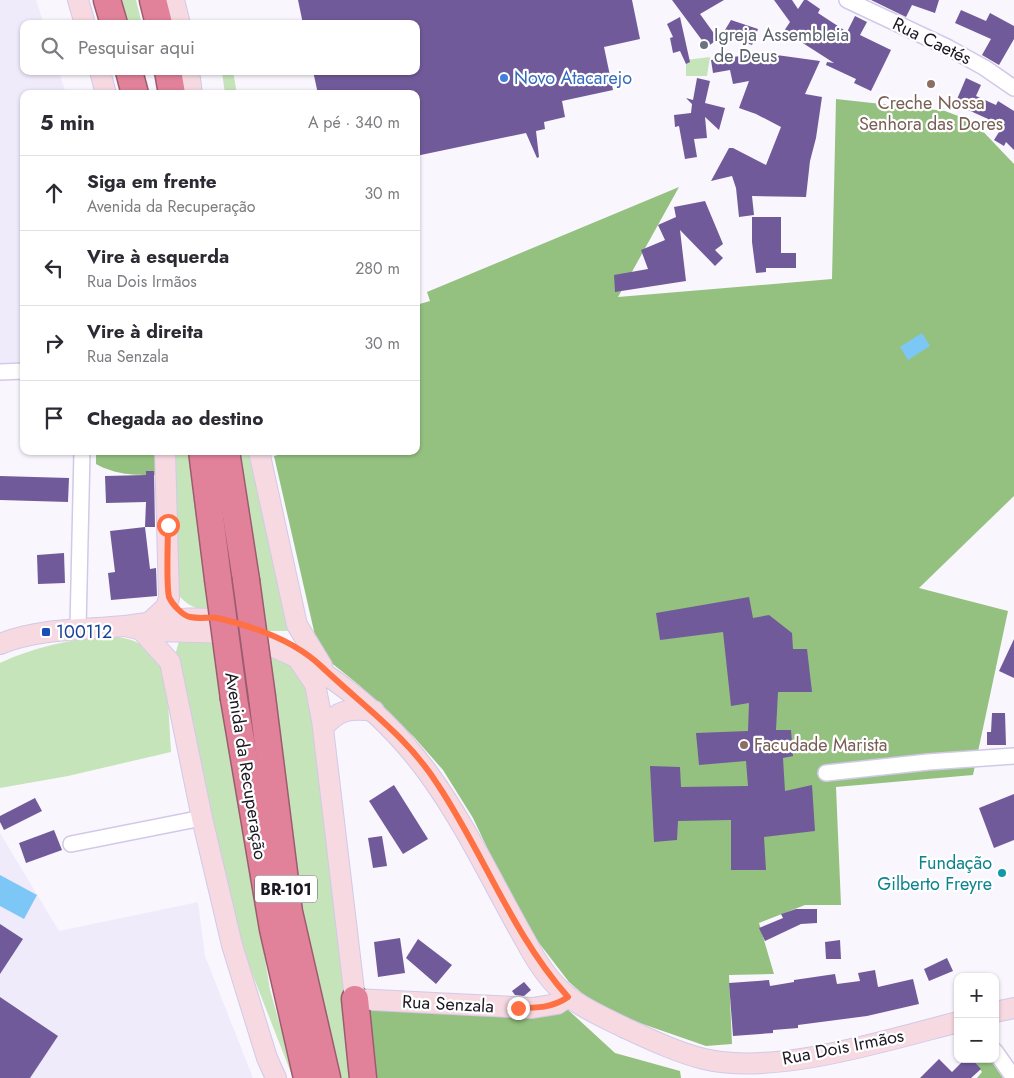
<!DOCTYPE html>
<html lang="pt">
<meta charset="utf-8">
<style>
:root{--surface:#fff;--page:#f7f7f7;--text:#2b2b33;--muted:#7c7c81;--line:#e1e1e2}
body{margin:0;font-family:Jost,sans-serif;background:var(--page);color:var(--text)}
.controls{position:absolute;right:15px;bottom:15px;display:grid;overflow:hidden;border-radius:10px;box-shadow:0 1px 4px #0004}
.controls button{width:45px;height:45px;display:grid;place-items:center;padding:0;border:0;border-bottom:1px solid var(--line);background:var(--surface);color:var(--text);font:25px sans-serif}
.stop{position:absolute;width:15px;height:15px;margin:-11px;border:4px solid #ff7043;border-radius:50%;background:#fff}
.stop.end{background:#ff7043;border-color:#fff;box-shadow:0 1px 5px #0008}
.list{margin:0;padding:0;list-style:none}
h2{display:flex;justify-content:space-between;align-items:center;height:65px;margin:0;padding:0 20px;font-size:21px}
h2 small{font-size:16px;font-weight:400;color:var(--muted)}
.list li{display:grid;grid-template-columns:32px 1fr auto;gap:15px;align-items:center;box-sizing:border-box;height:75px;padding:0 20px;border-top:1px solid var(--line)}
.list b{display:block;font-size:19px;white-space:nowrap}
.list p{margin:0;font-size:16px;white-space:nowrap;color:var(--muted)}
.list em{font-size:16px;font-style:normal;color:var(--muted)}
.icon{flex:none;width:28px;height:28px;fill:none;stroke:currentColor;stroke-width:2;stroke-linecap:round;stroke-linejoin:round}
.map{position:relative;flex:none;width:1014px;height:1078px;overflow:hidden}
.search{position:absolute;background:var(--surface);box-shadow:0 1px 4px #0004;left:20px;top:20px;width:400px;height:55px;display:flex;align-items:center;gap:12px;box-sizing:border-box;padding:0 18px;border-radius:10px;color:var(--muted);font-size:19px}
.panel{position:absolute;background:var(--surface);box-shadow:0 1px 4px #0004;left:20px;top:90px;width:400px;height:365px;border-radius:10px}
.map>svg:first-child{display:block}
.built{fill:#f0ebfb}
.green{fill:#c6e4b9}
.forest{fill:#95c180}
.water{fill:#7cc7f6}
.building{fill:#715a9a}
.lines{fill:none;stroke-linecap:round;stroke-linejoin:round}
.street-casing{stroke:#d2c9e9;stroke-width:18}
.secondary-casing{stroke:#d2c9e9;stroke-width:22}
.highway-casing{stroke:#9c5c70;stroke-width:29}
.street{stroke:#fff;stroke-width:15}
.secondary{stroke:#f6d9e1;stroke-width:20}
.highway{stroke:#e1819a;stroke-width:26}
.highway-bridge-casing{stroke:#9c5c70;stroke-width:29;stroke-linecap:butt}
.highway-bridge{stroke:#e1819a;stroke-width:26}
.route{stroke:#ff7043;stroke-width:6}
.worship-dot{fill:#6b7280;stroke:#fff;stroke-width:2}
.shop-dot{fill:#3f7fe0;stroke:#fff;stroke-width:2}
.education-dot{fill:#8d6e63;stroke:#fff;stroke-width:2}
.transit-dot{fill:#1a4fb4;stroke:#fff;stroke-width:2}
.culture-dot{fill:#0f9aa8;stroke:#fff;stroke-width:2}
.labels{text-anchor:middle;stroke-width:4.5;stroke-linejoin:round;paint-order:stroke}
.shield{fill:#fff;stroke:#605d65;stroke-width:1}
.shield-label{font-size:16px;font-weight:bold;fill:#1c1823}
.worship-label{font-size:18px;fill:#5b616d;stroke:#fff;text-anchor:start}
.street-label{font-size:18px;fill:#1c1823;stroke:#fff}
.shop-label{font-size:18px;fill:#366cbe;stroke:#fff;text-anchor:start}
.education-label{font-size:18px;fill:#785e54;stroke:#fff}
.transit-label{font-size:18px;fill:#164399;stroke:#fff;text-anchor:start}
.culture-label{font-size:18px;fill:#0d838f;stroke:#fff;text-anchor:end}
</style>
<div class="map">
<svg width="1014" height="1078" viewBox="0 0 1014 1078">
<rect width="100%" height="100%" fill="#f9f7fd"/>
<g class="built">
<polygon points="0,0 36,0 44,24 24,24 24,71 59,71 66,94 24,94 24,362 0,363"/>
<polygon points="0,833 59,931 198,902 205,956 253,1078 0,1078"/>
</g>
<g class="green">
<polygon points="115,0 136,0 142,24 123,24"/>
<polygon points="710,57 707,76 686,76 686,60"/>
<polygon points="233,71 237,94 225,94 222,72"/>
<path d="M174 451H193L212 607C199 613 188 605 179 596Z"/>
<polygon points="236,451 250,451 291,631 262,631"/>
<path d="M108 636C140 639 144 645 166 667L171 752 68 776 0 788V663C34 647 71 639 108 636Z"/>
<polygon points="214,638 270,990 295,1078 293,1078 239,940 174,659 179,641"/>
<polygon points="264,648 299,662 315,710 355,1078 337,1078 297,913"/>
</g>
<g class="forest">
<polygon points="836,99 945,111 974,122 1014,164 1014,496 919,588 1008,611 973,775 836,787 841,905 805,905 759,923 774,974 729,975 732,1044 706,1046 611,1013 590,1000 569,982 539,943 509,894 473,818 443,770 414,737 359,685 319,653 274,456 293,451 416,451 416,305 430,301 427,292 679,187 618,297 832,279"/>
<path d="M96 451H155L156 475C133 475 116 475 96 464Z"/>
<polygon points="363,1005 566,1008 615,1053 680,1071 681,1078 371,1078"/>
<polygon points="973,1059 990,1059 1003,1078 977,1078 982,1072"/>
</g>
<g class="water">
<polygon points="922,333 930,346 908,360 900,347"/>
<polygon points="0,875 37,895 24,919 0,906"/>
</g>
<g class="building">
<polygon points="298,0 632,0 640,39 604,47 613,90 562,101 565,117 544,122 545,129 536,131 539,157 537,158 526,133 416,156 416,94 318,94 313,71 416,71 416,24 303,24"/>
<polygon points="672,0 724,0 700,14 718,39 707,47"/>
<polygon points="774,0 792,0 798,9 804,0 807,0 820,9 818,13 847,32 855,16 867,22 860,35 891,50 871,91 854,83 856,79 826,65 827,62 834,63 784,31 790,22"/>
<polygon points="871,0 939,0 935,13 912,5 906,17"/>
<polygon points="961,10 986,21 990,13 1014,26 1014,39 999,65 982,55 991,39 955,23"/>
<polygon points="680,17 690,62 686,64 680,51 673,53 670,38 673,37 667,24"/>
<polygon points="731,20 758,29 752,45 722,35"/>
<polygon points="762,53 820,61 805,94 822,97 816,138 810,161 806,197 752,196 754,215 739,217 736,188 732,176 711,181 729,148 733,148 766,165 781,127 756,114 739,108 749,81 733,84 730,70 713,73 711,60"/>
<polygon points="697,78 710,81 705,103 725,108 719,130 705,117 707,138 694,139 697,157 685,159 679,126 675,127 674,115 691,113 692,104 686,98 693,100"/>
<polygon points="966,78 981,85 976,96 996,105 998,101 1014,111 1014,150 1006,142 1004,146 994,140 999,132 985,124 988,119 955,104"/>
<polygon points="705,201 723,244 715,250 723,258 715,266 680,230 686,281 615,292 614,275 648,269 641,250 665,240 658,225 676,217 674,207"/>
<polygon points="752,217 781,217 781,253 796,253 796,268 766,268 766,272 756,273 752,242"/>
<polygon points="146,471 154,471 155,527 145,527 146,502 106,503 105,476 146,475"/>
<polygon points="0,476 69,478 68,502 0,500"/>
<polygon points="145,527 150,569 156,568 157,596 111,600 108,573 115,572 110,531"/>
<polygon points="64,553 65,583 38,584 37,555"/>
<polygon points="749,597 753,618 769,615 792,633 793,649 807,649 812,692 778,692 776,730 791,730 793,756 783,758 785,791 812,785 815,831 764,837 766,870 731,870 731,820 678,821 677,840 654,842 650,766 680,767 681,787 748,786 746,761 699,765 696,733 748,731 749,703 731,706 723,632 660,640 656,613"/>
<polygon points="1014,639 1014,678 999,671"/>
<polygon points="992,713 1005,713 1006,745 987,745 987,732 991,732"/>
<polygon points="394,785 428,839 403,854 369,801"/>
<polygon points="1014,794 1014,840 994,848 979,808"/>
<polygon points="35,798 42,811 4,830 0,822 0,816"/>
<polygon points="54,830 62,850 26,863 19,843"/>
<polygon points="382,836 387,866 373,868 368,838"/>
<polygon points="796,909 817,909 817,923 801,924 765,941 759,928 783,918 781,914"/>
<polygon points="0,924 23,939 0,974"/>
<polygon points="400,938 405,973 378,977 374,942"/>
<polygon points="418,939 452,965 436,984 406,958"/>
<polygon points="840,940 841,959 826,959 825,942"/>
<polygon points="947,958 953,971 929,981 924,969"/>
<polygon points="875,970 878,987 913,979 919,1004 867,1016 798,1025 798,1028 773,1030 773,1033 733,1036 729,983 769,980 770,986 794,982 794,980 835,974 837,984 860,981 858,973"/>
<polygon points="524,982 531,990 524,996 515,995 512,991"/>
<polygon points="0,997 58,1036 30,1078 0,1078"/>
<polygon points="939,1059 952,1072 965,1059 972,1059 981,1069 971,1078 920,1078"/>
</g>
<g class="lines">
<defs>
<g id="street">
<polyline points="847,0 949,48 985,68 1014,88"/>
<polyline points="0,372 24,371"/>
<polyline points="78,628 82,451"/>
<polyline points="826,773 928,762 1014,756"/>
<polyline points="71,844 202,818"/>
<polyline points="995,1051 1014,1078"/>
</g>
<g id="secondary">
<polyline points="78,0 85,24"/>
<polyline points="174,0 180,24"/>
<polyline points="100,71 106,94"/>
<polyline points="189,71 192,94"/>
<polyline points="259,451 297,625 322,666"/>
<polyline points="152,620 166,607 169,598 165,451"/>
<path d="M125 626C150 633 175 631 201 632 250 633 296 653 335 681 434 751 468 839 525 940 535 959 551 984 569 997 584 1009 605 1018 623 1027 649 1039 676 1052 704 1059 775 1076 888 1040 958 1022"/>
<polyline points="142,631 170,662 202,818 232,945 267,1058 276,1078"/>
<path d="M0 644C39 628 83 630 124 626 164 621 197 613 237 624"/>
<polyline points="300,662 315,684 322,720 355,999 532,1008 557,1004 568,997"/>
<path d="M323 728C338 709 351 708 374 711"/>
<polyline points="995,1012 1014,1008"/>
</g>
<g id="highway">
<polyline points="107,0 114,24"/>
<polyline points="153,0 159,24"/>
<polyline points="129,71 135,94"/>
<polyline points="168,71 172,94"/>
<polyline points="202,451 218,579"/>
<polyline points="226,451 246,580"/>
<polyline points="262,697 289,912 327,1078"/>
<polyline points="234,699 273,929 307,1078"/>
<polyline points="355,999 363,1078"/>
</g>
</defs>
<use href="#street" class="street-casing"/>
<use href="#secondary" class="secondary-casing"/>
<use href="#highway" class="highway-casing"/>
<use href="#street" class="street"/>
<use href="#secondary" class="secondary"/>
<use href="#highway" class="highway"/>
<defs>
<g id="highway-bridge">
<polyline points="218,579 234,699"/>
<polyline points="246,580 262,697"/>
</g>
</defs>
<use href="#highway-bridge" class="highway-bridge-casing"/>
<use href="#highway-bridge" class="highway-bridge"/>
</g>
<g class="lines">
<path class="route" d="M168 525C168 541 166 584 169 597 172 604 183 616 190 617 199 619 208 617 217 618 252 626 295 641 322 667 362 705 408 737 438 785 484 854 512 934 568 997 552 1008 537 1008 518 1008"/>
</g>
<circle class="worship-dot" cx="704" cy="45" r="5"/>
<circle class="shop-dot" cx="504" cy="78" r="5"/>
<g class="education-dot">
<circle cx="931" cy="84" r="5"/>
<circle cx="744" cy="745" r="5"/>
</g>
<rect class="transit-dot" x="41" y="627" width="10" height="10" rx="2.5"/>
<circle class="culture-dot" cx="1002" cy="873" r="5"/>
<g class="labels">
<rect class="shield" x="255" y="875.5" width="62" height="27" rx="4"/>
<g class="shield-label">
<text x="286" y="895">BR-101</text>
</g>
<g class="worship-label">
<text x="714" y="41">Igreja Assembleia<tspan x="714" dy="21">de Deus</tspan></text>
</g>
<g class="street-label">
<text transform="translate(932 41) rotate(26)" y="6">Rua Caetés</text>
<text transform="translate(246 766) rotate(81)" y="6">Avenida da Recuperação</text>
<text transform="translate(448 1004) rotate(3)" y="6">Rua Senzala</text>
<text transform="translate(843 1047) rotate(-11)" y="6">Rua Dois Irmãos</text>
</g>
<g class="shop-label">
<text x="514" y="84">Novo Atacarejo</text>
</g>
<g class="education-label">
<text x="931" y="109">Creche Nossa<tspan x="931" dy="21">Senhora das Dores</tspan></text>
<text x="754" y="751" text-anchor="start">Facudade Marista</text>
</g>
<g class="transit-label">
<text x="56" y="638">100112</text>
</g>
<g class="culture-label">
<text x="992" y="869">Fundação<tspan x="992" dy="21">Gilberto Freyre</tspan></text>
</g>
</g>
</svg>
<div class="controls">
<button>+</button>
<button>−</button>
</div>
<div class="stop" style="left:168px;top:525px"></div>
<div class="stop end" style="left:518px;top:1008px"></div>
<div class="search"><svg class="icon" aria-label="search" viewBox="0 0 24 24"><circle cx="10" cy="10" r="6"/><path d="M15 15l6 6"/></svg>Pesquisar aqui</div>
<section class="panel">
<h2>5 min<small>A pé · 340 m</small></h2>
<ul class="list">
<li><svg class="icon" aria-label="ahead" viewBox="0 0 24 24"><path d="M12 20V5M6 11l6-6 6 6"/></svg><div><b>Siga em frente</b><p>Avenida da Recuperação</p></div><em>30 m</em></li>
<li><svg class="icon" aria-label="left" viewBox="0 0 24 24"><path d="M17 20v-9H6M10 6l-5 5 5 5"/></svg><div><b>Vire à esquerda</b><p>Rua Dois Irmãos</p></div><em>280 m</em></li>
<li><svg class="icon" aria-label="right" viewBox="0 0 24 24"><path d="M7 20v-9h11M14 6l5 5-5 5"/></svg><div><b>Vire à direita</b><p>Rua Senzala</p></div><em>30 m</em></li>
<li><svg class="icon" aria-label="arrive" viewBox="0 0 24 24"><path d="M6 21V4h12l-3 4 3 4H6"/></svg><div><b>Chegada ao destino</b></div></li>
</ul>
</section>
</div>
